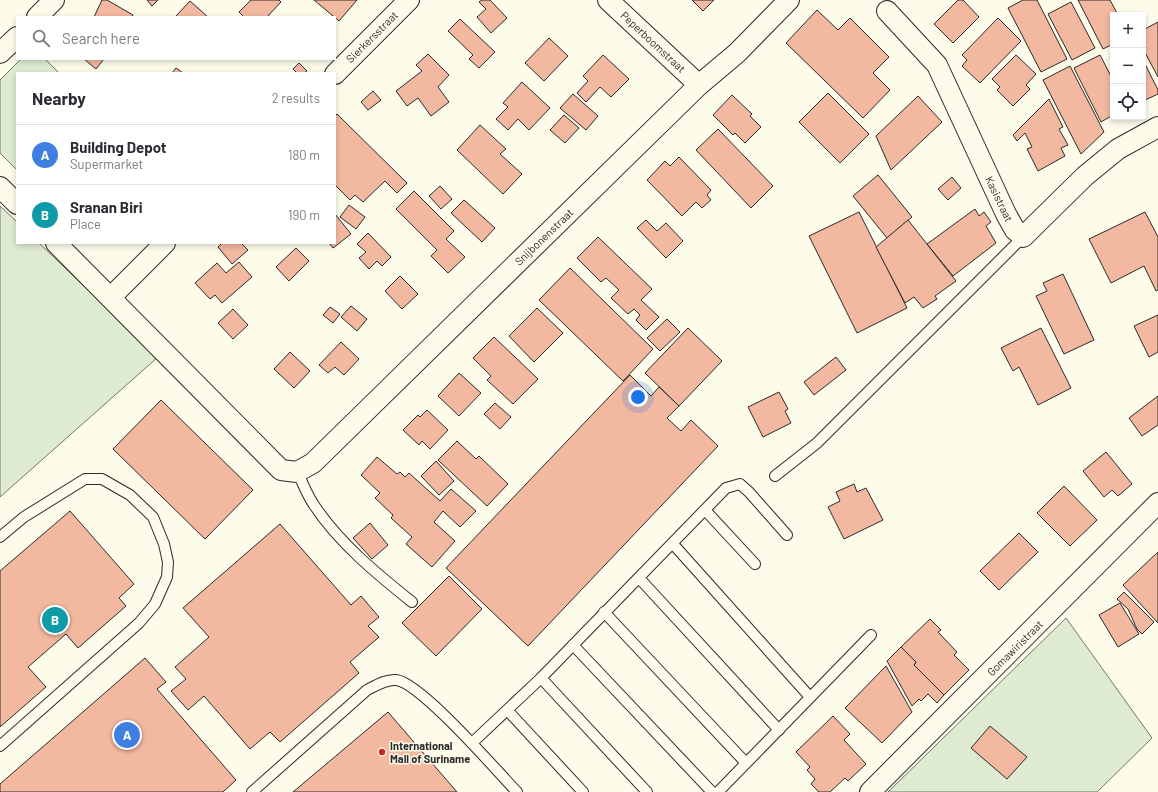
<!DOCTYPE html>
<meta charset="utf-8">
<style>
:root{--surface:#fff;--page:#f7f7f7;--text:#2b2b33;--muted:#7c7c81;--line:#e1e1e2;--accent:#7c3aed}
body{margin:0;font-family:Barlow,sans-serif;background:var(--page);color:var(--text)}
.controls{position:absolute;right:12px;top:12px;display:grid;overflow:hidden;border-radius:0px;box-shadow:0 2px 6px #0003}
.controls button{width:36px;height:36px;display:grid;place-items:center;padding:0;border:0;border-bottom:1px solid var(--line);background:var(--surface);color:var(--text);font:20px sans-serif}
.you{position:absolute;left:638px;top:397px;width:14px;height:14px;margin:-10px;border:3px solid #fff;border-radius:50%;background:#1a73e8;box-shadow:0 0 0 6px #1a73e833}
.badge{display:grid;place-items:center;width:26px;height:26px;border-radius:50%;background:var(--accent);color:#fff;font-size:13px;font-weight:700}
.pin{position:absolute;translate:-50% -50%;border:2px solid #fff;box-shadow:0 1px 4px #0006}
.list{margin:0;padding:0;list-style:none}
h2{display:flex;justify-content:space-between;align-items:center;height:52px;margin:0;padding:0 16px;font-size:17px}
h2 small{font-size:13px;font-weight:400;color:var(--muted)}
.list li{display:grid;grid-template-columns:26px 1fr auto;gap:12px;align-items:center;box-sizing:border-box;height:60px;padding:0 16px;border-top:1px solid var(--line)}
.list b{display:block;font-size:15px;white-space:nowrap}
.list p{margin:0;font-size:13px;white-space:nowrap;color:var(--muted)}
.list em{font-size:13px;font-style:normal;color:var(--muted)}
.icon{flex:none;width:22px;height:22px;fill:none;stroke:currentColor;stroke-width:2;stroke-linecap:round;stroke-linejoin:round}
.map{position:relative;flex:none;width:1158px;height:792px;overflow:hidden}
.search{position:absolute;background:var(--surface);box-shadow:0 2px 6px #0003;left:16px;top:16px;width:320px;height:44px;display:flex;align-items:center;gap:10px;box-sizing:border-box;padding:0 14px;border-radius:0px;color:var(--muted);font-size:15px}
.panel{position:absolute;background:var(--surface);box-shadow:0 2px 6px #0003;left:16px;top:72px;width:320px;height:172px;border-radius:0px}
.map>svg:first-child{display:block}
.green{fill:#deebd1;stroke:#74746e}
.building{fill:#f2b8a0;stroke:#2b2b2b}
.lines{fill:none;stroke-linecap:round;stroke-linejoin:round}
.lane-casing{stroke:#2b2b2b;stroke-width:12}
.street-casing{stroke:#2b2b2b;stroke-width:22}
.lane{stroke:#fdfbea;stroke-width:10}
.street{stroke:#fdfbea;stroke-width:20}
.poi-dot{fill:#c62828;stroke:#fdfbea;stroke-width:1.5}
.labels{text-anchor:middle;stroke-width:3;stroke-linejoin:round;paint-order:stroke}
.street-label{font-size:11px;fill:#2b2b2b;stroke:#fdfbea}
.poi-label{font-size:11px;font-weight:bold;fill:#2b2b2b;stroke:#fdfbea;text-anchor:start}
</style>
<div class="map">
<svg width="1158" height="792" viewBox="0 0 1158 792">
<rect width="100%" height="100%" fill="#fdfbea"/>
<g class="green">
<polygon points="21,59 45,59 59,73 17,73 17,170 0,153 0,80"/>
<polygon points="0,206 17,222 17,243 39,243 158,357 0,497"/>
<polygon points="1066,618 1152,738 1097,792 888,792"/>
</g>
<g class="building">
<polygon points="102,0 107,0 133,15 132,17 94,17"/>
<polygon points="147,0 158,0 152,6"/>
<polygon points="251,0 279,0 281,2 267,17 244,17 239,12"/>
<polygon points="314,0 357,0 339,21"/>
<polygon points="482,0 490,0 507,18 491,33 477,17 486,9 479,2"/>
<polygon points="692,0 714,0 703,11"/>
<polygon points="958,0 963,0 979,17 953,43 934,24"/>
<polygon points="1023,0 1037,0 1067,59 1041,72 1008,8"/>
<polygon points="1078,0 1110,0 1118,15 1113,15 1113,44 1103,49"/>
<polygon points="190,1 208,17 175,17"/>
<polygon points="1071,2 1095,48 1072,60 1048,14"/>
<polygon points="817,10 838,30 850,18 889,57 873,73 890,90 863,118 786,43"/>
<polygon points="998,18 1021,41 980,83 962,66 967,60 962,55"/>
<polygon points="460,19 495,52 479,68 469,59 473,55 448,31"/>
<polygon points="1158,22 1158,77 1143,49 1143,30"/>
<polygon points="549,38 568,56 544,81 525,63"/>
<polygon points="428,54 449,75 438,87 449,102 431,116 418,98 407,106 396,91 422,71 416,65"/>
<polygon points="603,55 629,79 611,97 600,87 586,102 577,93 588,81 583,76"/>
<polygon points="1016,55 1036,74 1026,85 1030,89 1013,106 997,90 1000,87 992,79"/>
<polygon points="1100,55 1113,80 1113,115 1101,122 1074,68"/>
<polygon points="84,59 104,59 96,69"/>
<polygon points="1143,60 1158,90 1158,94 1143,101"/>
<polygon points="299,63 307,71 304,73 297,73 293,69"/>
<polygon points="1070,66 1104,132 1081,154 1043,80"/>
<polygon points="176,68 183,73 172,73"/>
<polygon points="522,82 550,108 529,130 518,119 508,130 496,119 508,107 503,103"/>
<polygon points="373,91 381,100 368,110 361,102"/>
<polygon points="828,93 869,134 840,163 799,122"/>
<polygon points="573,94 598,116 586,130 560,108"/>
<polygon points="732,95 752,114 750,116 761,127 745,143 735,133 733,135 713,115"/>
<polygon points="918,96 942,122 891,170 876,136"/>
<polygon points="1049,99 1063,127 1059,129 1068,145 1061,148 1065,156 1038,171 1027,149 1032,147 1025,133 1017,141 1013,135"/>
<polygon points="337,114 407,183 397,193 385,181 363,202 355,195 350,200 335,185 335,116"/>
<polygon points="564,115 579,128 565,143 550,130"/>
<polygon points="480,125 506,149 500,154 522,174 503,194 457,150"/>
<polygon points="718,129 773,186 751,208 696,150"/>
<polygon points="679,157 711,190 707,195 711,200 702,208 696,202 682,216 647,180 665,161 670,166"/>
<polygon points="878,175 912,217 887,238 853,196"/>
<polygon points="952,177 961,188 948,200 938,189"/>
<polygon points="440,186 452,199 441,209 429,196"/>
<polygon points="414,191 454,231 446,239 465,257 448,273 431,256 437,250 396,209"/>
<polygon points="464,200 495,228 482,242 451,213"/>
<polygon points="349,205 365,217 356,229 340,217"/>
<polygon points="975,209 979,216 984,212 991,222 986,226 996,243 953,276 927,244"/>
<polygon points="859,212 907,308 857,333 809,236"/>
<polygon points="1145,212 1158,237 1158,290 1156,291 1144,266 1111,283 1089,239"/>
<polygon points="335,214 351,234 333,248 329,243 335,243"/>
<polygon points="646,220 657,231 666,223 683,241 666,258 637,228"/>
<polygon points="908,220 956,281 935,296 937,299 923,308 914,297 905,303 876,247"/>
<polygon points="368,233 391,257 382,266 377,261 369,269 359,258 366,252 357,244"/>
<polygon points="598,237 652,289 641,300 659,317 646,330 636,320 640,315 634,309 628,314 611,298 619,290 606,278 601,282 577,258"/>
<polygon points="222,243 241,243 248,250 232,264 218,247"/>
<polygon points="296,248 309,261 289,281 276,267"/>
<polygon points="239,262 252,277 222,303 215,295 210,299 195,283 217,263 226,273"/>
<polygon points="570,268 653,349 623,381 539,300"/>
<polygon points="1063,274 1094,340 1064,354 1036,296 1047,291 1043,283"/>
<polygon points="400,276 418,294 402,309 385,291"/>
<polygon points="351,306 367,319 357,331 341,317"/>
<polygon points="330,307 340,314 333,323 323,315"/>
<polygon points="537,308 563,333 534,362 509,336"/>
<polygon points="233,309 248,325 233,339 218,323"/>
<polygon points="1158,315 1158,352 1149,357 1134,326"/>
<polygon points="667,319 680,332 660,351 647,338"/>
<polygon points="688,328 722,361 679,406 645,373"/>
<polygon points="1041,328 1071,388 1038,405 1019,367 1013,371 1001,348"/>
<polygon points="494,337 538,379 513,404 487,380 491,376 473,358"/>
<polygon points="341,342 359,359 344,375 335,367 328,373 319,365"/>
<polygon points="290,352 310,371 294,388 274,369"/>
<polygon points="836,357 846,370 814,395 804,382"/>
<polygon points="459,373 481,393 459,416 438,396"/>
<polygon points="630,375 651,396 659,387 679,406 667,418 681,431 691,420 718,446 528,646 446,568"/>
<polygon points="779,392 788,409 785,411 791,423 763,437 748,407"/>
<polygon points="1158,396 1158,425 1142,436 1129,418"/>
<polygon points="161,400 253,490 205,539 113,449"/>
<polygon points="495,403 511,417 500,429 484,414"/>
<polygon points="427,410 448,430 430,449 422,441 419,445 403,430 418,415 420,417"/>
<polygon points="457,441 476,459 479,456 508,484 487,506 438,460"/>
<polygon points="1106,452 1132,484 1118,496 1112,490 1104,497 1083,471"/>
<polygon points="377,457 397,474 400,472 405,477 409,473 440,501 451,489 476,511 460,527 443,511 434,522 455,541 432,567 406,544 412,537 391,518 393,515 375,498 380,493 361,475"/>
<polygon points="436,461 454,481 439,495 421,476"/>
<polygon points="854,484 857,492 866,488 883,520 844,539 828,507 840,501 836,492"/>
<polygon points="1064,486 1097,520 1070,546 1037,513"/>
<polygon points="70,511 134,584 119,598 126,606 78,648 66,634 28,667 46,687 0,727 0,571"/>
<polygon points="370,523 388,545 372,559 353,538"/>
<polygon points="280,524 351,605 361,596 379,617 368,626 379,637 350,662 359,673 280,742 270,732 250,749 204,696 188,710 171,691 186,679 175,667 209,637 183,608"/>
<polygon points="1019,533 1038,552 999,590 980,571"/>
<polygon points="1158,552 1158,623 1123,585"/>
<polygon points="449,576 482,609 436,656 402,623"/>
<polygon points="1124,592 1154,622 1142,634 1137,629 1128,609 1117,599"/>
<polygon points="1120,603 1139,634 1118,647 1099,615"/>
<polygon points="930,619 941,630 938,632 957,652 954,655 969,670 944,695 914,665 916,662 901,647"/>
<polygon points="901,647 916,662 914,665 944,695 937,703 928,694 921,701 919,699 912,706 887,661"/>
<polygon points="145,658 166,682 157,689 236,780 223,792 0,792 0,784"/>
<polygon points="886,666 912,712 882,743 845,708"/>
<polygon points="388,712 457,792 293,792"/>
<polygon points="833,716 850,734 844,740 866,764 848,781 845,778 830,792 819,792 811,784 815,779 807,770 810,767 796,752"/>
<polygon points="990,726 1027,757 1007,779 971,748"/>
</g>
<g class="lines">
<defs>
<g id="lane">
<path d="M297 472C303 483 307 495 314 505 339 543 377 574 412 602"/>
<polyline points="775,476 817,443 1023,237"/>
<polyline points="705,510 755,564"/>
<polyline points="0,537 24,517 85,479 102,479 130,495 153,517 164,544 168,562 167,577 155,604 139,623 0,746"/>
<polyline points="673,544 810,697"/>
<polyline points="639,578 779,730"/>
<polyline points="604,612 746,763"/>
<polyline points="573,645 712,792"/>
<polyline points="541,678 647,792"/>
<polyline points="508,711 583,792"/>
<polyline points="472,743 541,678 726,488 740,484 749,492 787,535"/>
<path d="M252 792 367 690C375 686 386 679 396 680 420 682 497 771 517 792"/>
<polyline points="718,792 871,635"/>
</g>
<g id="street">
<polyline points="608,0 699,85"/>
<polyline points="887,11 937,65 1006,214 1015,230 1023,237 1085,176 1118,149 1158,127"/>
<polyline points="37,17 54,0"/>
<polyline points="0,53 17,37"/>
<polyline points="335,74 409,0"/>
<polyline points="0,187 17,204"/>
<polyline points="56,243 281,470 297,472 313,463 699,85 737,53 789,0"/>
<polyline points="111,297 165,243"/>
<polyline points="870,792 1158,503"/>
</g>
</defs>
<use href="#lane" class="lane-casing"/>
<use href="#street" class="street-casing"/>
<use href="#lane" class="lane"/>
<use href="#street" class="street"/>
</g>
<circle class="poi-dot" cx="382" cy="752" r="4"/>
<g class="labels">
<g class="street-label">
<text transform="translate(372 37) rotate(-45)" y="4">Sierkersstraat</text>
<text transform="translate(653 42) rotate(43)" y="4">Peperboomstraat</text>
<text transform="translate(999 199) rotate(64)" y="4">Kasistraat</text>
<text transform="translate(544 237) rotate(-44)" y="4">Snijbonenstraat</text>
<text transform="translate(1015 648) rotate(-45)" y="4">Gomawiristraat</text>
</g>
<g class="poi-label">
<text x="390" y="750">International<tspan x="390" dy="13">Mall of Suriname</tspan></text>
</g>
</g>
</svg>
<div class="controls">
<button>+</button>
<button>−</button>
<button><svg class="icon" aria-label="locate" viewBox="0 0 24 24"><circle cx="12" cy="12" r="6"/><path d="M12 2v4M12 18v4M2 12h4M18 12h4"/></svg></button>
</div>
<div class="you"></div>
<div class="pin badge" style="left:127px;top:735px;background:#3f7fe0">A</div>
<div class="pin badge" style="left:55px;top:620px;background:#0f9aa8">B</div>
<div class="search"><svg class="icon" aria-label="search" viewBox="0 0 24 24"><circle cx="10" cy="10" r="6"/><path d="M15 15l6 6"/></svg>Search here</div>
<section class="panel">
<h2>Nearby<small>2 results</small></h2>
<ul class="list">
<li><span class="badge" style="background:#3f7fe0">A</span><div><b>Building Depot</b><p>Supermarket</p></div><em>180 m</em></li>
<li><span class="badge" style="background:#0f9aa8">B</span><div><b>Sranan Biri</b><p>Place</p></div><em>190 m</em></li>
</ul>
</section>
</div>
